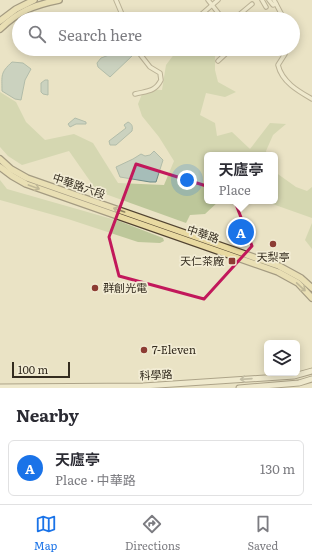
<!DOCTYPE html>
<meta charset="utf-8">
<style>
:root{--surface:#fff;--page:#f2f2f3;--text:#2b2b33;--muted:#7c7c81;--line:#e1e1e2;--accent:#1a73e8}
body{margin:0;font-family:Literata,"Noto Sans TC",serif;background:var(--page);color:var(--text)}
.controls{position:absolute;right:12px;bottom:12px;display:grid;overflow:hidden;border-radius:6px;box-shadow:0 2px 10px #0003}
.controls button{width:36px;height:36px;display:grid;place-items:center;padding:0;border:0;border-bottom:1px solid var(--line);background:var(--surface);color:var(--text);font:20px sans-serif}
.scale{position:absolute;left:12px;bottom:10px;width:58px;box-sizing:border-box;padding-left:4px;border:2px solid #342c1f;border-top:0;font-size:11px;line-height:14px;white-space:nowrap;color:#342c1f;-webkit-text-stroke:3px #f2ecd4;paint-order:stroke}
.you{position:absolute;left:187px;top:180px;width:14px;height:14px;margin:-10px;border:3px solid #fff;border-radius:50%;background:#1a73e8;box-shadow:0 0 0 6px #1a73e833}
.badge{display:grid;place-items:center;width:26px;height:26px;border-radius:50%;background:var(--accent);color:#fff;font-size:13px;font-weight:700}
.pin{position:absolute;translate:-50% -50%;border:2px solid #fff;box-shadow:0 1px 4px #0006}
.popup{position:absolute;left:204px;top:152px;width:74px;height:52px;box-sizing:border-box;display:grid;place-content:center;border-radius:6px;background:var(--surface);filter:drop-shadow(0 1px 3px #0005);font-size:13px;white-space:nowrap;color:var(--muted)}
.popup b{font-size:15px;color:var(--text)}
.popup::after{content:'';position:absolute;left:50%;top:100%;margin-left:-8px;border:8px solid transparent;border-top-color:var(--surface)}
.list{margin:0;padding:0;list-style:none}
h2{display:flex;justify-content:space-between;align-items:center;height:52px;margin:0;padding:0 16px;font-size:17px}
h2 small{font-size:13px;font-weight:400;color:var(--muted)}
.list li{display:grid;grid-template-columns:26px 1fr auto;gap:12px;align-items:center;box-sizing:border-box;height:56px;margin:0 8px 8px;padding:0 8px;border:1px solid var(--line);border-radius:6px}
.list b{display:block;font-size:15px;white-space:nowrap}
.list p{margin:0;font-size:13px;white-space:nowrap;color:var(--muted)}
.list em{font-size:13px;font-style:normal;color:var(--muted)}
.icon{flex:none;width:22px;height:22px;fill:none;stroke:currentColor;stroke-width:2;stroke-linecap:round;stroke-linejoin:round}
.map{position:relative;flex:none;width:312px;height:388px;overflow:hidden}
.search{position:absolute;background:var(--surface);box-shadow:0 2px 10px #0003;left:12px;right:12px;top:12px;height:44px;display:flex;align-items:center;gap:10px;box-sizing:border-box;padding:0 14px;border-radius:22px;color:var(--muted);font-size:15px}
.sheet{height:116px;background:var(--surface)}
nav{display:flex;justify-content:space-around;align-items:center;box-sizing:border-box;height:56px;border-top:1px solid var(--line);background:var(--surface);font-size:11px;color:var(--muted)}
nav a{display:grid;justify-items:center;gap:2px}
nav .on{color:var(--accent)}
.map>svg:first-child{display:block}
.green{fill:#bdc79a}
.water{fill:#a6bdb9;stroke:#6e8b87}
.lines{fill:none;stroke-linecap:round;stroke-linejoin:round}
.street-casing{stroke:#83755d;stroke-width:5.5}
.secondary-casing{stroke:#655640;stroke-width:7}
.primary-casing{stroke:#514331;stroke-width:8}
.street{stroke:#f5f0d8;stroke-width:3.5}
.secondary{stroke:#f5f0d8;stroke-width:5}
.primary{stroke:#e9daa1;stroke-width:5.5}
.oneway{stroke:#8e8360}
.oneway2{stroke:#948e7c}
.marked{fill:none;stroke:#c2185b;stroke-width:3;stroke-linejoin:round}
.poi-dot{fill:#8c3c33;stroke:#f2ecd4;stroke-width:1.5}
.labels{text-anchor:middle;stroke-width:3.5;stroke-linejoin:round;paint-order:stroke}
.street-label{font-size:11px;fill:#342c1f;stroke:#f2ecd4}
.poi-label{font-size:11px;fill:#342c1f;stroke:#f2ecd4;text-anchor:start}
</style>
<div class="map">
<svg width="312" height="388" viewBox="0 0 312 388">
<rect width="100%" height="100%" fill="#eae3c5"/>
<g class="green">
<polygon points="178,49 209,49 215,54 215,70 218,82 236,92 225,97 206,93 200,115 215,123 217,136 232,132 250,149 270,123 286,124 273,135 266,151 267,155 207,155 207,201 219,201 205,214 190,215 186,223 97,191 69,151 22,165 8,156 0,147 0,92 16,102 26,122 45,140 74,134 93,143 118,183 164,185 174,161 159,137 142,116 138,104 144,89 162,90 166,65"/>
<polygon points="275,172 296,187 307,191 312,187 312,218 264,201 275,201"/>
<polygon points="0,180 7,189 119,221 163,238 164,241 160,243 138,242 68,219 0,200"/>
<polygon points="312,223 312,249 305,240"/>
</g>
<g class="water">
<polygon points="112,49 132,49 132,56 110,77 98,67 97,63 101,58 109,55"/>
<path d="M12 62 23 63 31 69 25 80 21 100 15 99 2 91C2 75 0 73 12 62Z"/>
<polygon points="45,80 48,80 48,95 43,94 41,92 41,83"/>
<polygon points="75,118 86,122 86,124 76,124 70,127 68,124"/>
<path d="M128 122C132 124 133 126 132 131L116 145H110L109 141 126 128 124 125Z"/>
<polygon points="154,151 163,160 156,182 150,182 120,177 116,167 133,159 141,154 145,156 150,155"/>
</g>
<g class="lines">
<defs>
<g id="street">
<polyline points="116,0 124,19"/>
<polyline points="208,0 223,19"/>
<polyline points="262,0 266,7"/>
<polyline points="269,0 273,5 276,4"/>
<polyline points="274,0 284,19"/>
<polyline points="196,19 218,0"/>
<polyline points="234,19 252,4"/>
<path d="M286 49 285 54 278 65C282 82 298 91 312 99"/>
<polyline points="218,61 231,49"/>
<path d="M135 94C147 91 155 92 161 80L160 73 150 67 136 49"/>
</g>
<g id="secondary">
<polyline points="0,387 143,386 294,376 312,371"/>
<polyline points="239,388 299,383 312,379"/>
</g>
<g id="primary">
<polyline points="0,21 16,9 34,0"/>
<path d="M0 29C19 11 34 5 59 0"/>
<polyline points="0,159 11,169 27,178 279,266 301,278 312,288"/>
<polyline points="0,167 12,176 26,184 278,272 298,283 312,298"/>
</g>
</defs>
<use href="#street" class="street-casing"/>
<use href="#secondary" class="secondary-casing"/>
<use href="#primary" class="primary-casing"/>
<use href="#street" class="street"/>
<use href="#secondary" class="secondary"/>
<use href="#primary" class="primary"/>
</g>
<defs><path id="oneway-shaft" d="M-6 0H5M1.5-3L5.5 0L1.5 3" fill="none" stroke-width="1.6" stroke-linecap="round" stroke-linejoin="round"/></defs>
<g class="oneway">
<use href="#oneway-shaft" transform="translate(34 187) rotate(20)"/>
<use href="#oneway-shaft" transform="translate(119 210) rotate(-161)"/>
<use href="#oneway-shaft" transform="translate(301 287) rotate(43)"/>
</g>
<use class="oneway2" href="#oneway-shaft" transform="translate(246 379) rotate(176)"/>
<path d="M0 0H312V388H0ZM136 164 232 194 252 246 204 299 119 276 109 237Z" fill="#eae3c5" fill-opacity=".55" fill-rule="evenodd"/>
<path class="marked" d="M136 164 232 194 252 246 204 299 119 276 109 237Z"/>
<g class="poi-dot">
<circle cx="273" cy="244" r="4"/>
<rect x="228" y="257" width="8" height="8" rx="2"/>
<circle cx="95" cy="288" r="4"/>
<circle cx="144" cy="350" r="4"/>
</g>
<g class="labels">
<g class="street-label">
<text transform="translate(79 186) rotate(19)" y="4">中華路六段</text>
<text transform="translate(203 234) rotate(19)" y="4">中華路</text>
<text transform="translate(156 375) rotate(-3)" y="4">科學路</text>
</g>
<g class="poi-label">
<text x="273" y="261" text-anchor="middle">天梨亭</text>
<text x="224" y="265" text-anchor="end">天仁茶廠</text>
<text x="103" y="292">群創光電</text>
<text x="152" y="354">7-Eleven</text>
</g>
</g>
</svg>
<div class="controls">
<button><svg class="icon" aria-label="layers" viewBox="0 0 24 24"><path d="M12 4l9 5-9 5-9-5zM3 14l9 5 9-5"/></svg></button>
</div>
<div class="scale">100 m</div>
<div class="you"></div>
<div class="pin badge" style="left:241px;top:232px">A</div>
<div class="popup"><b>天廬亭</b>Place</div>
<div class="search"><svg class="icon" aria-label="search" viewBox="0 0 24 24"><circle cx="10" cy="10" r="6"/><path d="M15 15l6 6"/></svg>Search here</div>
</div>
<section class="sheet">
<h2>Nearby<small></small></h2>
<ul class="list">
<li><span class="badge">A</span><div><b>天廬亭</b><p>Place · 中華路</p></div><em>130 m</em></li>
</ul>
</section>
<nav>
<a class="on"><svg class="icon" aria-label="map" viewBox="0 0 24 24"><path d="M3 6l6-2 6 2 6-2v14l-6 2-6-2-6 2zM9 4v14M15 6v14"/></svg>Map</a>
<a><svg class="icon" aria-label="directions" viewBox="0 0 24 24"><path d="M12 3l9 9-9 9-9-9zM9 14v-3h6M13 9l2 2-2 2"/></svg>Directions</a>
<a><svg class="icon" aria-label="saved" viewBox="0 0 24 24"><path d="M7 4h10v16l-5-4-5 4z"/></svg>Saved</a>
</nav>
